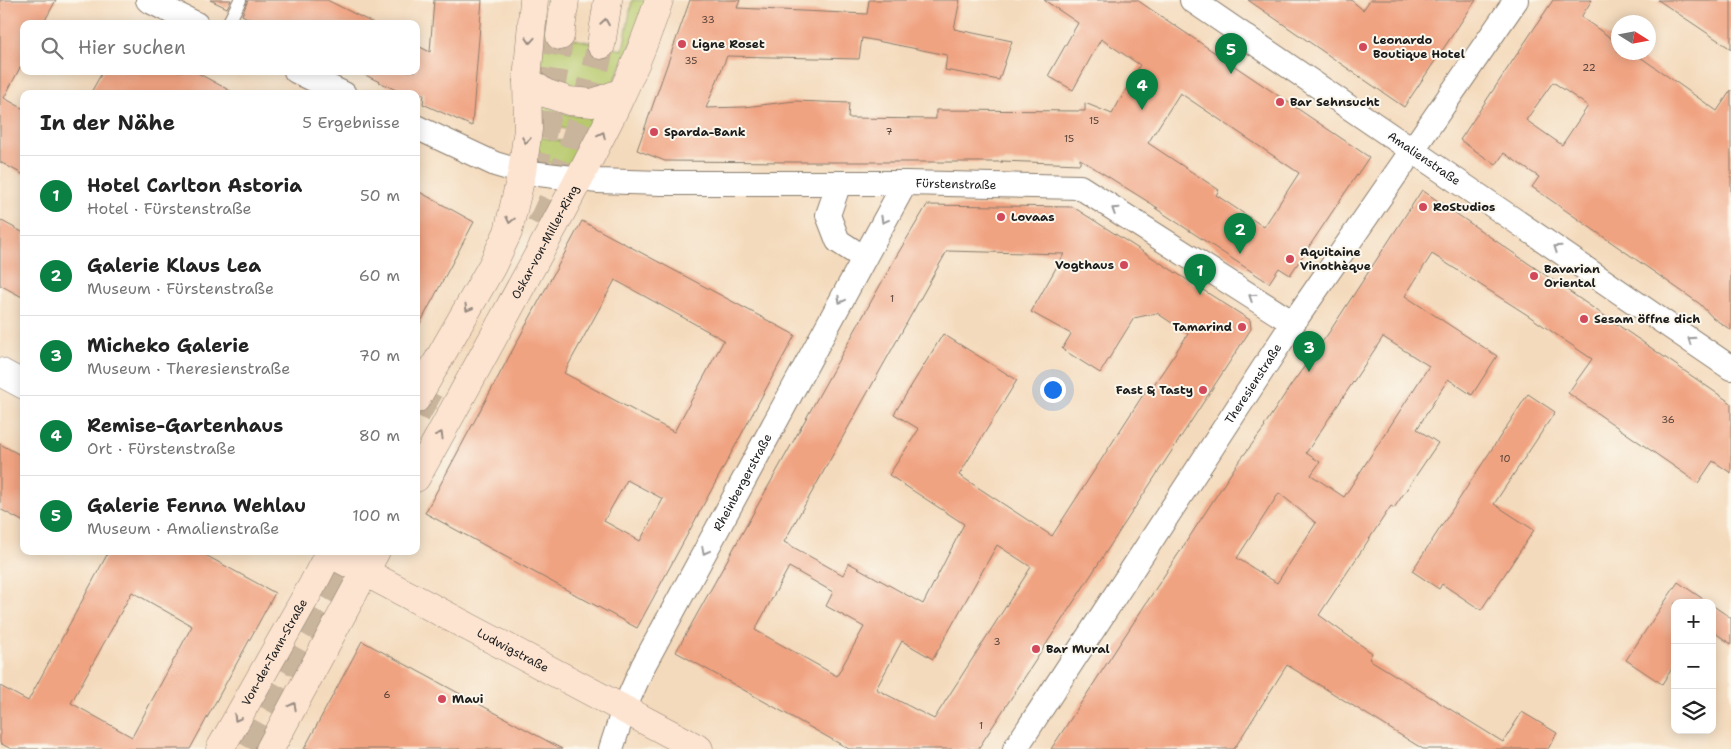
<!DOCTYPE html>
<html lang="de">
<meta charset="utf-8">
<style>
:root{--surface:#fff;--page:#f6f6f6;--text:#222;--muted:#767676;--line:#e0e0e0;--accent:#0b8043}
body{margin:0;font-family:"Shantell Sans",sans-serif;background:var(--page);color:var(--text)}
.controls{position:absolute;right:15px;bottom:15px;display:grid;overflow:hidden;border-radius:10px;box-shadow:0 2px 12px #0003}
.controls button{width:45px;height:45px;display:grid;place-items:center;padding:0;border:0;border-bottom:1px solid var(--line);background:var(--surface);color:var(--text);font:25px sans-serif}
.compass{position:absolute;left:1611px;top:15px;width:45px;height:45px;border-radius:50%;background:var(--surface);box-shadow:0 2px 12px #0003;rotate:101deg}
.you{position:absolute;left:1052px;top:389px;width:18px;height:18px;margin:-12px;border:4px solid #fff;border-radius:50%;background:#1a73e8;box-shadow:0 0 0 8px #1a73e833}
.badge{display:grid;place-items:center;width:32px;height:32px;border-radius:50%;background:var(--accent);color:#fff;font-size:16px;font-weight:700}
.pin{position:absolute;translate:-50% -41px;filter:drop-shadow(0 1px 2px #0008)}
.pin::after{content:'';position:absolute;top:26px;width:18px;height:15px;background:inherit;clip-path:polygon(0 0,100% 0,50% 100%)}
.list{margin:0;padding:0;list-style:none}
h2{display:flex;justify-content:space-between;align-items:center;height:65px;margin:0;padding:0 20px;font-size:21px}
h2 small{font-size:16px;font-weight:400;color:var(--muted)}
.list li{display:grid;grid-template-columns:32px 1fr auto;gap:15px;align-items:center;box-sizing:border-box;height:80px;padding:0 20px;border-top:1px solid var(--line)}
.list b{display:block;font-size:19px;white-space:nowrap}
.list p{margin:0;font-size:16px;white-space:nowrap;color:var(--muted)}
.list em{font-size:16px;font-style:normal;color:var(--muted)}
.icon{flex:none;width:28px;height:28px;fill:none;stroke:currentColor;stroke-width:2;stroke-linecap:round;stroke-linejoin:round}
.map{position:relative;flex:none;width:1731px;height:749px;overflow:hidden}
.search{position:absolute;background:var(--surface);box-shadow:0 2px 12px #0003;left:20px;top:20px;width:400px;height:55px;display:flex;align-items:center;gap:12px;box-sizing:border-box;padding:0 18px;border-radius:10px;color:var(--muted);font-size:19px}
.panel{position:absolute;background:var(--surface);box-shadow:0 2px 12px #0003;left:20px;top:90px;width:400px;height:465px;border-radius:10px}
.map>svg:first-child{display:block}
.green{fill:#b7c96c;stroke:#6a7244}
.building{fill:#f0a381;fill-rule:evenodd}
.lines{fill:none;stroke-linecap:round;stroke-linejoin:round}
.secondary-tunnel{stroke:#c9b49c;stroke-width:28;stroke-dasharray:28 14;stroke-linecap:butt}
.service-casing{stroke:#887b6c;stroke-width:14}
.minor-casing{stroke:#887b6c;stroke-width:26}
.tertiary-casing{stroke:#887b6c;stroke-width:29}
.secondary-casing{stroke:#887b6c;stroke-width:29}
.service{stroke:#fff;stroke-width:12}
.minor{stroke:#fff;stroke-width:24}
.tertiary{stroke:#fff;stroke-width:28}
.secondary{stroke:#fde4d1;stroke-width:28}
.oneway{stroke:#988a80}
.oneway2{stroke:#999}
.poi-dot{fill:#d1495b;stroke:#fbf7ec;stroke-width:2}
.labels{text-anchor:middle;stroke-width:4;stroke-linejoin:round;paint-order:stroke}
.number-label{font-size:10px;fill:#513e35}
.poi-label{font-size:12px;font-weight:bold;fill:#1c1c1c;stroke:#fbf7ec;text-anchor:start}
.street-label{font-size:12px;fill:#1c1c1c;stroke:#fbf7ec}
</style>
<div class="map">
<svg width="1731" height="749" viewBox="0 0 1731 749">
<rect width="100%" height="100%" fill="#fbf7ec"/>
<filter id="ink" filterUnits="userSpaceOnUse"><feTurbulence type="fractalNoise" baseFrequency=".02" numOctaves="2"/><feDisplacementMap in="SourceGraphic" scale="10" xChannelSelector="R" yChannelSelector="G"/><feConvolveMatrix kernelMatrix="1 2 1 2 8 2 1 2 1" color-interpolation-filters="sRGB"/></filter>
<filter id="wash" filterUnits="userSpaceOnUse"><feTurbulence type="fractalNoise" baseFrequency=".0096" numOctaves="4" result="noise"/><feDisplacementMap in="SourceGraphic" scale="20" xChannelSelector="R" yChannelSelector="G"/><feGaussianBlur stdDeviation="1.12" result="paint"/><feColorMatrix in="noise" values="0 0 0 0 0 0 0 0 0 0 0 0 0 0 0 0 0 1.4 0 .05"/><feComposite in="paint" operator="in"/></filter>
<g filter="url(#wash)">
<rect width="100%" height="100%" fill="#f4dabc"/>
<g class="green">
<polygon points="546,0 550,0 544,32 623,50 632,0 651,0 613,84 594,93 556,87 540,68"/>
<path d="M537 100C560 115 574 118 602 114L595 135 536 123Z"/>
<path d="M536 136 589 147 571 165C548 166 537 161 536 136Z"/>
</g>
<g id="blocks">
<g class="building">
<polygon points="0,0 56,0 43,24 24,24 24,60 4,98 24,109 24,175 0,162"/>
<polygon points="210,0 231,0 227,8"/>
<polygon points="248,0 327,0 375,24 259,24 242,15"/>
<polygon points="434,0 482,0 472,126 423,104 424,94 404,94 357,71 416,71 416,45 430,52"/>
<path d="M690 0H740L737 8 867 14 869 0H960L954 29 1012 41 999 80 945 70 947 55 862 38 859 59 727 56 706 108 744 107 795 101 849 103 848 118 936 119V110L1085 111V103L1112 114 1140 65 1101 39 1073 90 1048 76 1078 23 1044 0H1137L1369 157 1290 275 1279 268 1269 283 1155 208H1158L1080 159V164L1001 161 1003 162H793L665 161 637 150ZM1180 93 1299 173 1264 227 1216 195 1219 190 1148 143Z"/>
<polygon points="1248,0 1351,0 1363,10 1370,0 1476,0 1404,107"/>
<path d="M1553 0H1592L1581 17 1618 43V52H1633L1717 111 1731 90V330L1713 318 1700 304 1532 187 1539 177 1521 165 1504 153 1496 165 1460 140ZM1553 82 1588 106 1562 145 1526 120Z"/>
<polygon points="1658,0 1731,0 1731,49"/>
<polygon points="103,71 194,71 236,94 90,94"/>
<polygon points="416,190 474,222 416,331"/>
<path d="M1422 190 1731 403V473L1713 461 1698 483 1568 393 1592 359 1526 314 1432 254 1405 296 1497 356 1472 395 1448 379 1417 429 1438 443 1394 508 1391 506 1319 615 1372 653 1369 659 1503 742 1522 712 1557 733 1548 749H1423L1287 665 1234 749H1051L1237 464 1265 427 1264 426 1291 385 1328 334ZM1383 337 1429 366 1344 497 1311 475 1320 462 1306 453ZM1279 493 1316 523 1277 583 1237 558Z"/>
<path d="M927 205 1073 207 1250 320 1251 329 978 749H849L676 652 897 255ZM947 251 1064 254 1031 312 1071 334 1062 349 1100 373 1134 318 1157 313 1188 334 1153 386 1150 384 1052 536 959 475 1017 380 943 334 894 414 919 429 889 475 964 524 923 604 849 563 843 575 784 542ZM997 545 1031 567 934 719 876 689 902 641 933 659ZM789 567 833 592 826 606 864 627 837 676 755 630Z"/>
<polygon points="0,220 24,233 24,298 0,285"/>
<path d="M582 221 795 335 637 628 425 513ZM615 280 724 340 674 432 564 373ZM627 480 663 499 640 541 604 521Z"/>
<polygon points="1528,394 1555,412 1494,504 1534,530 1481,610 1442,584 1439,589 1412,571"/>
<polygon points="0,444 24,457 24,522 0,509"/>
<path d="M109 551H198L275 593 190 749H11L0 743V686L28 701ZM132 592 192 626 132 737 71 703Z"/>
<polygon points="1678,582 1709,603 1675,603 1675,664 1662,684 1626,660"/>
<polygon points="1712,605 1731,618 1731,644 1712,631"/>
<polygon points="362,641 516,724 562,749 304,749"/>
</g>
</g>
</g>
<g filter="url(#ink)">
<use href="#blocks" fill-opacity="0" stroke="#887b6c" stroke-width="1"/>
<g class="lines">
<g class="secondary-tunnel">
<polyline points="531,179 546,119 560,36"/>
<path d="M540 226C569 169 586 107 601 45"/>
<polyline points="416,415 436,379"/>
<polyline points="250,749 360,551"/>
</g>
<defs>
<polyline id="service" points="228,24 240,0"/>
<g id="minor">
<polyline points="148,0 196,24"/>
<path id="s1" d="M1192 0 1731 368"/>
<polyline points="296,71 344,94"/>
<path id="s2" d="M416 127 495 164 522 172 598 181 661 183H905L1080 187 1293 323"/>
<polyline points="839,183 828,215 838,241 864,258"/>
<path id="s3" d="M611 749 624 709 643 666 905 183"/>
<path id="s4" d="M1015 749 1293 323 1516 0"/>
</g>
<polyline id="tertiary" points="0,372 24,385"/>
<g id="secondary">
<polyline points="560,36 565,0"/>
<polyline points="601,45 608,0"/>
<polyline points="527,80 545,93 569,101 593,103 622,92"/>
<polyline points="416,399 492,266 508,232 522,172 528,129 527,80 534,0"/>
<path id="s5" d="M416 478C463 394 508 310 554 226 593 152 634 79 659 0"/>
<path id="s6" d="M329 553 699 749"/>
<path id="s7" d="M220 749 313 584 330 551"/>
<polyline points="270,749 376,551"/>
</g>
</defs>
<use href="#service" class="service-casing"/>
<use href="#minor" class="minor-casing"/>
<use href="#tertiary" class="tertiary-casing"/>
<use href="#secondary" class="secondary-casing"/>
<use href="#service" class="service"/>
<use href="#minor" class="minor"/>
<use href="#tertiary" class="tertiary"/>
<use href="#secondary" class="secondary"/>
</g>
<defs><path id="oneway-chevron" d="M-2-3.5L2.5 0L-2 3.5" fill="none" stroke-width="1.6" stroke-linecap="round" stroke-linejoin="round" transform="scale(1.25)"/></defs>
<g class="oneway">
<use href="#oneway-chevron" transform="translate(605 22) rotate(-81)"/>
<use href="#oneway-chevron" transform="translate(530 40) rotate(94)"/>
<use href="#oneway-chevron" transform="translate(602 135) rotate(-64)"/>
<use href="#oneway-chevron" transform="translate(526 140) rotate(98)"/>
<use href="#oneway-chevron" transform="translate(510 220) rotate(103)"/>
<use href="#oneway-chevron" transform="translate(468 308) rotate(120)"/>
<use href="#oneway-chevron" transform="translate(440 435) rotate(-61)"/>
<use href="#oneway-chevron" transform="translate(293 706) rotate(-62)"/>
<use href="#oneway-chevron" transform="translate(237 718) rotate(119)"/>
</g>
<g class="oneway2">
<use href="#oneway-chevron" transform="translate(1115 210) rotate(-147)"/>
<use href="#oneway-chevron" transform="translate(884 220) rotate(119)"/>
<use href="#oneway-chevron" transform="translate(1557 248) rotate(-146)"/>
<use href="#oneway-chevron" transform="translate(1252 297) rotate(-147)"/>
<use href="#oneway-chevron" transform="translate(841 300) rotate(118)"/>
<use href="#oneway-chevron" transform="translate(1691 340) rotate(-145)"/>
<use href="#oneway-chevron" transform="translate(705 551) rotate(118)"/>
</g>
</g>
<g class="poi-dot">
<circle cx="682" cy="44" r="5"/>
<circle cx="1363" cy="47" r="5"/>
<circle cx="1280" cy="102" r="5"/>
<circle cx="654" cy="132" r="5"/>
<circle cx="1423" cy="207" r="5"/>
<circle cx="1001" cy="217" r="5"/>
<circle cx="1290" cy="259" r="5"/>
<circle cx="1124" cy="265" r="5"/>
<circle cx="1534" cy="276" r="5"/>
<circle cx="1584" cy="319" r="5"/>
<circle cx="1242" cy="327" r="5"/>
<circle cx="1203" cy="390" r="5"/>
<circle cx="1036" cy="649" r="5"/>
<circle cx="442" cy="699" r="5"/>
</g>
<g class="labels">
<g class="number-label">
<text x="708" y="23">33</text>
<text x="691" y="64">35</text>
<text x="1589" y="71">22</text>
<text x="1094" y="124">15</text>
<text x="889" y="135">7</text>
<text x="1069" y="142">15</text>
<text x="892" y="302">1</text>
<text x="1668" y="423">36</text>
<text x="1505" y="462">10</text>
<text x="997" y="645">3</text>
<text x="387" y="698">6</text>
<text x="981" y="729">1</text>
</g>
<g class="poi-label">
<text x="1373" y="44">Leonardo<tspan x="1373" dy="14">Boutique Hotel</tspan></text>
<text x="692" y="48">Ligne Roset</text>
<text x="1290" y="106">Bar Sehnsucht</text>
<text x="664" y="136">Sparda-Bank</text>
<text x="1433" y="211">RoStudios</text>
<text x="1011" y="221">Lovaas</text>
<text x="1300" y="256">Aquitaine<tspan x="1300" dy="14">Vinothèque</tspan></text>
<text x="1114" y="269" text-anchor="end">Vogthaus</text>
<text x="1544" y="273">Bavarian<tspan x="1544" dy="14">Oriental</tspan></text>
<text x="1594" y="323">Sesam öffne dich</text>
<text x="1232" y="331" text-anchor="end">Tamarind</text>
<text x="1193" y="394" text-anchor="end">Fast &amp; Tasty</text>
<text x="1046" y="653">Bar Mural</text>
<text x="452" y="703">Maui</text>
</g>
<g class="street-label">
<text dy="4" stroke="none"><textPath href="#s1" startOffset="281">Amalienstraße</textPath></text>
<text dy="4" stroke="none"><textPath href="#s2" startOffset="550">Fürstenstraße</textPath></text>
<text dy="4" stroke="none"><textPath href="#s5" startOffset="269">Oskar-von-Miller-Ring</textPath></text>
<text dy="4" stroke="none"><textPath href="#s4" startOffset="436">Theresienstraße</textPath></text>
<text dy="4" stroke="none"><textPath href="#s3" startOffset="298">Rheinbergerstraße</textPath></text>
<text dy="4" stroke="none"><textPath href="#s6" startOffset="208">Ludwigstraße</textPath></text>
<text dy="4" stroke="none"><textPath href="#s7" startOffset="111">Von-der-Tann-Straße</textPath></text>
</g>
</g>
</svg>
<div class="controls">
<button>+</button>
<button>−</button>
<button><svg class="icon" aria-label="layers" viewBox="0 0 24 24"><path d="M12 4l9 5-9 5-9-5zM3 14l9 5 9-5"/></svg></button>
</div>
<svg class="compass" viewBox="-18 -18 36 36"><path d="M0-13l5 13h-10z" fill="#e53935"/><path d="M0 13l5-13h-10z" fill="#767676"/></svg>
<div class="you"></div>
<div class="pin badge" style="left:1200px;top:295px">1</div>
<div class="pin badge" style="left:1240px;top:254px">2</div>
<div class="pin badge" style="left:1309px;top:372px">3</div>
<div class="pin badge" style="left:1142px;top:110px">4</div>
<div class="pin badge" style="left:1231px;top:74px">5</div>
<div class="search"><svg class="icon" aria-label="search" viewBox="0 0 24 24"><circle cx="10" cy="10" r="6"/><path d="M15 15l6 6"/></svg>Hier suchen</div>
<section class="panel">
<h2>In der Nähe<small>5 Ergebnisse</small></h2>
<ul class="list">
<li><span class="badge">1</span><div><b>Hotel Carlton Astoria</b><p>Hotel · Fürstenstraße</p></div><em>50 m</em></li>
<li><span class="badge">2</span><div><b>Galerie Klaus Lea</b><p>Museum · Fürstenstraße</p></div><em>60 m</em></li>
<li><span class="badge">3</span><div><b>Micheko Galerie</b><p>Museum · Theresienstraße</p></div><em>70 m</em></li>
<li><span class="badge">4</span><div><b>Remise-Gartenhaus</b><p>Ort · Fürstenstraße</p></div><em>80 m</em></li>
<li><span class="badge">5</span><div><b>Galerie Fenna Wehlau</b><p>Museum · Amalienstraße</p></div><em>100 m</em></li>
</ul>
</section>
</div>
